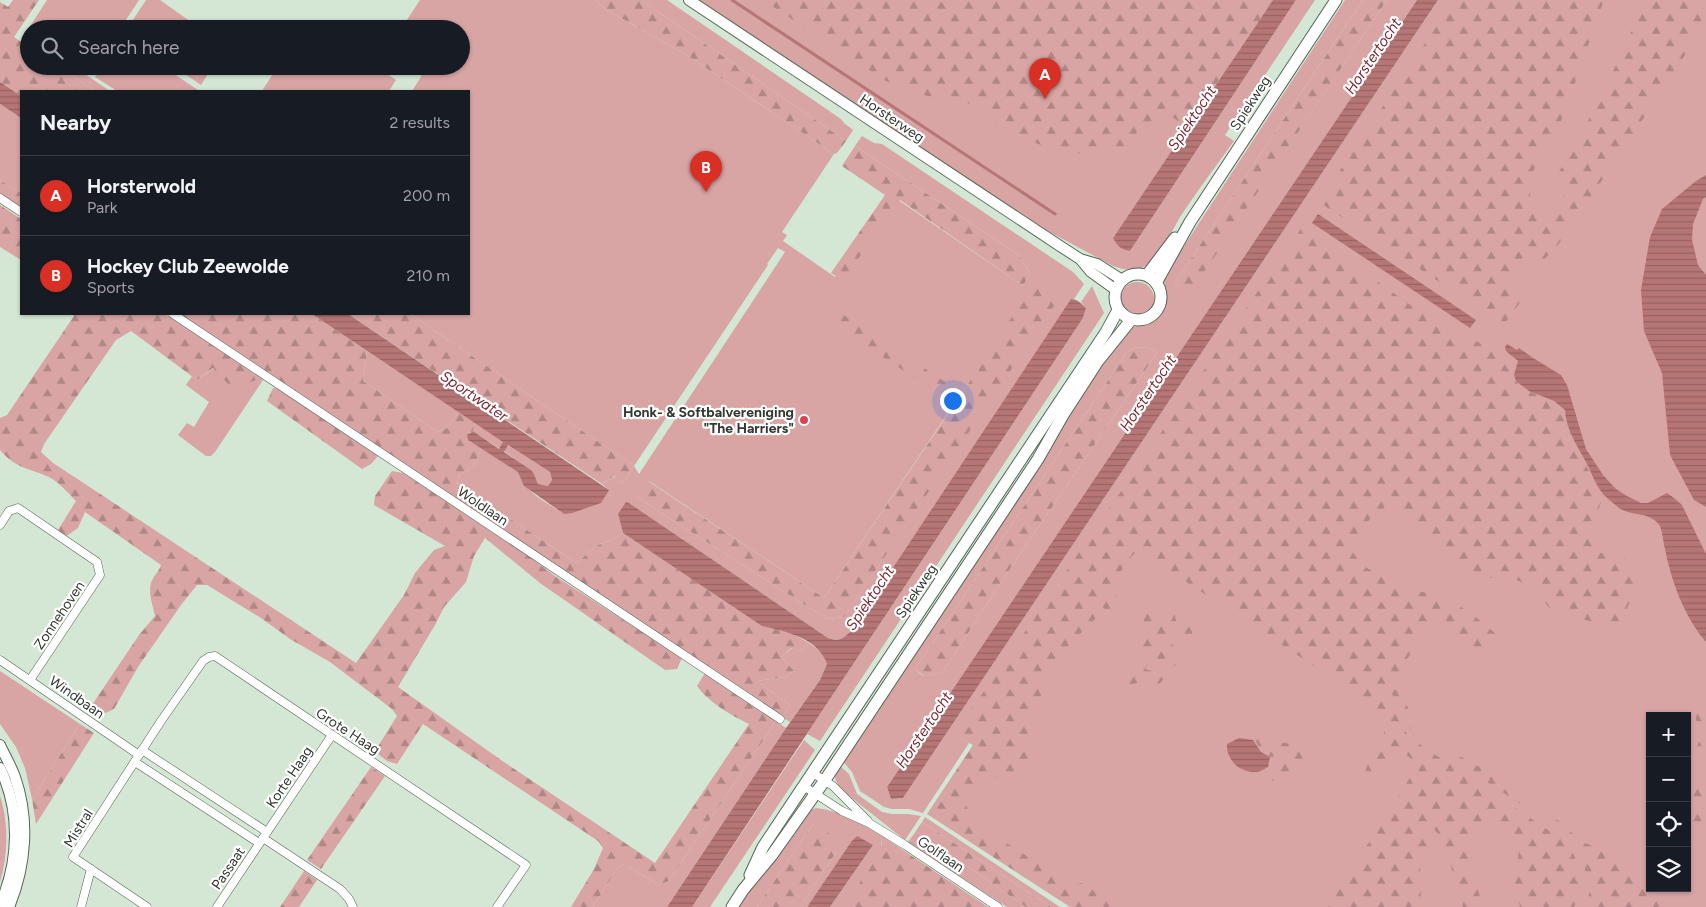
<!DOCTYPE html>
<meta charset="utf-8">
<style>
:root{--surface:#171b24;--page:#242831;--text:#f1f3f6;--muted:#9ea1a6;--line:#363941;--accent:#d93025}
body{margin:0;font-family:Figtree,sans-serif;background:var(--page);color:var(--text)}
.controls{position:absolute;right:15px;bottom:15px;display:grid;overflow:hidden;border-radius:0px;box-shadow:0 1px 4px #0004}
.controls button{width:45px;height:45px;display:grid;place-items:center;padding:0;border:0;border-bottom:1px solid var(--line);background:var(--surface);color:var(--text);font:25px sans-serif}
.you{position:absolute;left:952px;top:400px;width:18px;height:18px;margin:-12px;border:4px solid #fff;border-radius:50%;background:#1a73e8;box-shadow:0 0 0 8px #1a73e833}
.badge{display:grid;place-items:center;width:32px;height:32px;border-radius:50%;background:var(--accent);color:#fff;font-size:16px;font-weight:700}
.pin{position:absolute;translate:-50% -41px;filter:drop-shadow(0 1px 2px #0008)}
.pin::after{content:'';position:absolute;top:26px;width:18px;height:15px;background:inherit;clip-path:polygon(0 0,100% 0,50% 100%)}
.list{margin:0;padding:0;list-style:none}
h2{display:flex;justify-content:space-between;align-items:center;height:65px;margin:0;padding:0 20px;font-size:21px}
h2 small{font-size:16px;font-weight:400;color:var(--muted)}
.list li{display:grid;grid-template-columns:32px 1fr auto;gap:15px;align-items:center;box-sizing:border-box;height:80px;padding:0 20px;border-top:1px solid var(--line)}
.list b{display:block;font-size:19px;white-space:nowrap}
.list p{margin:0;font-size:16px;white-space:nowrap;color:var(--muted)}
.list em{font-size:16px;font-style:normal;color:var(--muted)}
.icon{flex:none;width:28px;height:28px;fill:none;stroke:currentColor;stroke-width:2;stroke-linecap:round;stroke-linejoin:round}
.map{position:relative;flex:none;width:1706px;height:907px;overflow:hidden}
.search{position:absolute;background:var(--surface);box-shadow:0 1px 4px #0004;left:20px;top:20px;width:450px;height:55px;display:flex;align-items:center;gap:12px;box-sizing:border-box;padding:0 18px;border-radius:28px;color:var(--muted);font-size:19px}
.panel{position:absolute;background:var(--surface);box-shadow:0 1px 4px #0004;left:20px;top:90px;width:450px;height:225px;border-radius:0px}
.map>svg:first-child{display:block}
.green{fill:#d8a4a4;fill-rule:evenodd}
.forest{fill:url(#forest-firs)}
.water{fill:url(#water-rules);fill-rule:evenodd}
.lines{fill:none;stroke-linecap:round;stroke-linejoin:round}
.stream{stroke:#b77676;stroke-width:3}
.minor-casing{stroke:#546655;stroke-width:9}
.tertiary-casing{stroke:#546655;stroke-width:12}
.secondary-casing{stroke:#546655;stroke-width:13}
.minor{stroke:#fff;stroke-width:8}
.tertiary{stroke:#fff;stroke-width:10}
.secondary{stroke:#fff;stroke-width:11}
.poi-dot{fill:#d54553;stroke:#fff;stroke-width:2}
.labels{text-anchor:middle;stroke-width:4.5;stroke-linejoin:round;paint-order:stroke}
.street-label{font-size:14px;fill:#313931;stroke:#fff}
.poi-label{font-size:14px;font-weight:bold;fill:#313931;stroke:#fff;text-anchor:end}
.water-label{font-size:15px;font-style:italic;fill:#7a292f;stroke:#fff}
</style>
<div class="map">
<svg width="1706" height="907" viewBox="0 0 1706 907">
<defs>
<pattern id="forest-firs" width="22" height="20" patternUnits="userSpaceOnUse" patternTransform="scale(1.25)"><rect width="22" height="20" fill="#d8a4a4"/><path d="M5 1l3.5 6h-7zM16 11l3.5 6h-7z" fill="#b08786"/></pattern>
<pattern id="water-rules" width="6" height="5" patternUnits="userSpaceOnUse" patternTransform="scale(1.25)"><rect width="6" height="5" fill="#b77676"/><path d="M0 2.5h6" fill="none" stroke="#956261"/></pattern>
</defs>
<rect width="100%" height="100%" fill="#d3e7d4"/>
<g class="green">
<polygon points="47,0 139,0 120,29 29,29 29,32 27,31"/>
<polygon points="146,0 160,0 201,29 127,29"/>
<path d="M420 0H595L607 10 688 56 834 154 782 232 787 235 783 241 835 277 891 195 1023 286 1030 274 1019 255 855 146 862 136 874 143 882 144 1073 272 1084 284 1074 299 1071 300 851 631C842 639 840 642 828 638L629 503 618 514 623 533 609 541 598 545 576 563 457 483 459 475C474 468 476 464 481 448L519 472C523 492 548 503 564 514L609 490 602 484 616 476 622 484 634 466 410 314H469V91H412L422 75 409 66H461V29H401ZM778 248 785 252 639 474 634 466 768 265 767 264ZM1034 285 1007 374 844 617 827 619 638 498 649 481 824 598 956 401 948 399 954 388 962 393Z"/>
<polygon points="641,0 667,0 841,119 844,123 853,130 846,141"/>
<path d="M699 0H1258L1178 121 1187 128 1113 238 1130 251 1296 0H1315L1225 135 1234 141C1216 166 1197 191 1180 217 1172 231 1162 253 1150 263 1139 272 1126 271 1113 266L1033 223Z"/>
<path d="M1345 0H1363L1174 284 1194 286 1387 0H1417L887 787 891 799 903 798 1438 0H1706V907H1097L968 820 959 806 963 765 973 745 1197 402 955 735 969 743 923 813 909 809H892L884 807 860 791 852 772 841 759 1105 359 1133 327 1152 323 1161 315 1166 303V291L1164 281 1167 272ZM1137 347 1150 348 1157 353 1012 566 942 673 923 676 915 669 1127 352ZM1650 716H1687V888H1650Z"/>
<polygon points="57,66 73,66 110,91 95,91"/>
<polygon points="102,66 162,66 198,90 197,91 117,91 95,77"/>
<polygon points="173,66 213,66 201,85"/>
<polygon points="278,66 376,66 396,80 389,91 262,91"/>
<polygon points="0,104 21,118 21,193 0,180"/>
<circle cx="1137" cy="299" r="17"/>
<polygon points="1092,286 1104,313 820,741 807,734 1083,318 1086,308 1081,302"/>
<polygon points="367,351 459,412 447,428 438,432 363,381"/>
<polygon points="214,368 258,379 252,371 263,380 215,452 211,456 206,456 178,435 187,423 194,427 209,402 186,385 192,376 197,380"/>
<polygon points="475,423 504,442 500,449 473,431"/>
<polygon points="508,445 550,472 552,480 548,486 538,484 534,474 504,451"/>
<polygon points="809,643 824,654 827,664 820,680 790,722 782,717 790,705 757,681 786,677 794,671 782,657 792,648 801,651"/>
<polygon points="0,671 80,724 32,799 25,768 16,747 0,724"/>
<polygon points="776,721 786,728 667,907 593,907 618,867 624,864 659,885 669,881"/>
<polygon points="804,740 815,750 710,907 692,907"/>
<path d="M839 765 849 774 857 794 882 812 892 814H908L921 816 905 840 843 791C835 781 832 776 839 765Z"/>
<path d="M0 796C9 824 8 854 0 882Z"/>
<path d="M816 808C839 810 862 824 882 836L881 845 974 907H830L873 845 851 842 807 907H800L837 851 813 824 757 907H738L752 885 808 811Z"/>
<polygon points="925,817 1060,907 1051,907 922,822"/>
<polygon points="916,831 1026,907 1007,907 908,842"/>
</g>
<g class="forest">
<polygon points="13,0 39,0 14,37 29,47 29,66 57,66 95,91 21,91 21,96 0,82 0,2 8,7"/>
<polygon points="595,0 641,0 846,141 837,153 834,154 688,56 607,10"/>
<polygon points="763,0 1273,0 1187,128 1166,112 1138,130 1127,149 1107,147 1071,155 1000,131 976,104 949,102 917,93 886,81"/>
<polygon points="1363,0 1387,0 1194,287 1174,284"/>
<polygon points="1454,0 1604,0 1563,117 1531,175 1530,198 1543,228 1570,186 1556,176 1568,158 1603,93 1646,0 1706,0 1706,23 1624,148 1555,249 1541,262 1522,258 1513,282 1521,301 1505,323 1474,305 1319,202"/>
<polygon points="855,146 1019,255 1030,274 1023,286 900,200 845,277 842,280 831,273 885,195 842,166"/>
<polygon points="0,180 21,193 21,209 0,195"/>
<polygon points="0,205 21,219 21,260 0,247"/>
<path d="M1302 227 1406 302 1450 331 1486 345 1502 360 1516 381 1520 386 1541 397 1554 401 1565 410C1566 433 1591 476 1604 495L1588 536 1600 553 1619 552 1635 568 1640 586 1628 606 1623 621 1603 625 1579 618 1549 608 1536 588 1509 577 1488 578 1450 559 1386 506 1369 520 1352 551 1362 565 1408 593 1436 591 1472 614 1501 638 1497 652C1474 650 1455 638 1435 626L1421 636 1394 681 1414 719 1444 748 1475 764 1559 821 1582 842 1601 849 1648 888 1667 907H1583L1588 901 1590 887 1579 849 1570 837 1415 734 1410 729 1401 709 1388 687 1383 691C1394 706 1399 727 1412 739L1566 842C1576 855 1583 875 1580 892 1580 897 1576 902 1574 907H1520L1515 884 1519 850 1508 832 1498 822C1492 823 1484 823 1479 827 1457 841 1477 887 1484 907H1463L1443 840 1434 829 1420 862 1421 907H1328L1418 765 1400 749 1390 756 1373 779 1360 788 1370 757 1384 738V722L1370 703 1138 550 1124 565 1114 588 1121 611 1114 620 1102 606 1096 618 1067 647 1051 673 1038 702 1025 718 1029 740 1034 757 1025 772 1003 775 973 785 965 803 973 821 1071 885 1082 883 1119 907H1070L927 814 973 745 954 735Z"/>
<polygon points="1033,285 1056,303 844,617 827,619 638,498 648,481 824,598 956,402 948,399 831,324 839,312 962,393"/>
<path d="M74 314H165L252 371 258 379 244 385 228 384 213 368 197 380 131 331 116 340 44 444 41 452 53 463 79 480 356 663 404 595 415 573 434 550 445 546 374 505 375 496 392 471 403 473 518 548 555 576 682 658 677 669 665 670 540 583 485 538 474 556 466 582 444 607 435 625 398 687 501 760 655 863 749 724C731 715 709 703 697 686L705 673 776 721 669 881 659 885 624 864 618 867 593 907H571L594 869 603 848 598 841 423 724 397 764 387 761 378 754 377 748 397 716 392 709 330 662 290 639 261 618 207 585H197L181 605 138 667 114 709 99 716 94 712 92 705 139 635 155 616C153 606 148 593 151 583 153 576 159 572 161 565L85 512 78 528 65 537 58 530 76 501C68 493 59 482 49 477 29 468 16 469 0 450V418L7 415 74 316Z"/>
<path d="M179 314H312L367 351 363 381 438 432 447 428 459 412 475 423 473 431 469 433 468 440 481 448C476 464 474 468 459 475L457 483 576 563 598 545 609 541 623 533 762 625 788 631 809 643 801 651 791 648 782 657 794 671 786 677 757 681 790 705 782 717Z"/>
<polygon points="348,314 410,314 634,466 622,484 615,476 602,484"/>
<polygon points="1137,347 1150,348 1157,353 1012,566 942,673 924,676 915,669 1127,352"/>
<polygon points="273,388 280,389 378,456 371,464 362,469 267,401"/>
<polygon points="1147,606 1160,611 1168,609 1174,611 1177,625 1187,621 1194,627 1191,636 1174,638 1171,643 1182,659 1175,666 1167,660 1151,658 1145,669 1155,672 1164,679 1155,688 1138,682 1131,686 1124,681 1127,673 1141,660 1134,649 1144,621 1142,617"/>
<polygon points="1694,696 1701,702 1704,710 1706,711 1706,760 1699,762 1695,750 1701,738 1690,697"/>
<polygon points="80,724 94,733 36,824 32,799"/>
<path d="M1268 734 1279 742 1290 744 1302 749 1303 766C1293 778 1289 786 1272 780L1277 769 1279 761 1275 756 1270 757 1261 752 1255 739Z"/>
<polygon points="371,767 385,776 321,869 307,860"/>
<polygon points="1706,769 1706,846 1703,845 1687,814 1687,789"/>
<polygon points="922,822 1051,907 1026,907 916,831"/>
<polygon points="813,824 839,839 837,851 800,907 757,907"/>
<polygon points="882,836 988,907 843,907 881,852"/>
<polygon points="304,871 317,880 299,907 280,907"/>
</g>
<g class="water">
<path d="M1273 0H1296L1130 251C1121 249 1118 247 1113 238Z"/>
<polygon points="1417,0 1438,0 903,798 891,799 887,787"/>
<polygon points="0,82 21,96 21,118 0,104"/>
<polygon points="1706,175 1706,197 1703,199 1693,224 1692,240 1698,265 1706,275 1706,507 1694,500 1670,455 1662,373 1644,331 1641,290 1650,237 1662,209 1696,181"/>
<polygon points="1318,214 1476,320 1470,328 1312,223"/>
<path d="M1071 299C1077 299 1082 304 1086 308L1083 318 692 907H667L786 728 820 680 827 664C819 639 786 631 762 626L623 533 618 514 626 502 629 503 828 638C840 642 842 639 851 631Z"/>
<path d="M312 314H348L609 490 601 503 572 513 564 514 524 486 518 472 468 440 467 435 473 431 499 449 503 442ZM508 445 550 472 552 480 548 486 538 484 534 474 531 470 504 452Z"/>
<path d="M1507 344 1517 350 1519 348 1533 358 1561 375 1567 385 1586 449 1603 475 1616 489 1627 496 1641 503H1648L1667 493 1674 498 1682 505 1706 554V642C1684 616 1672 583 1665 549 1663 541 1663 534 1660 526 1650 511 1633 517 1619 508 1614 504 1608 499 1604 495 1596 486 1592 474 1587 464 1578 447 1566 430 1565 410L1554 401 1529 391 1516 381 1514 375 1518 361 1506 351 1505 347Z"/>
<path d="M1239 738 1253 740 1261 752 1270 757 1268 767C1264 769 1260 772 1256 772 1240 773 1226 760 1227 744Z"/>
<polygon points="857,836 873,845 830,907 807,907 851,842"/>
</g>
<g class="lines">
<polyline class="stream" points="732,0 1055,214"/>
<defs>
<g id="minor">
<polyline points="0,198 21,212"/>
<polyline points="173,314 780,719"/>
<polyline points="0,525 9,511 18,508 97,562 100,575 30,680"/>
<polyline points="0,660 139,755"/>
<polyline points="142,750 267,832"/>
<polyline points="135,762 259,843"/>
<polyline points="813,773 833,786 868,821"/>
<polyline points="805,787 842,811 869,823 905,845 998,907"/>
<polyline points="263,838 340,889 349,899 353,907"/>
<polyline points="81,907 91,869"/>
<polyline points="147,907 73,857 161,721 203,661 209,657 215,656 526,865 497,907"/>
<polyline points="217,907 332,735"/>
</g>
<g id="tertiary">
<polyline points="689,0 1060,246 1080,259 1097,264 1122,280"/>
<polyline points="1081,260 1091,272 1116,290"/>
<path d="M0 745C5 756 11 766 15 777 30 820 26 866 9 907"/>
<path d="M0 768C21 812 19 861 0 905"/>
</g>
<g id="secondary">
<circle cx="1138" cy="297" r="23"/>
<polyline points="1147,275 1175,238"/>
<polyline points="1156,283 1190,222 1336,0"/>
<polyline points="750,875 763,847 1106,332 1118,310"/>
<polyline points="732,907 743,890 772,855 825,780 1038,459 1063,415 1098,361 1131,320"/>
</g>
</defs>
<use href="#minor" class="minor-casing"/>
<use href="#tertiary" class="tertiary-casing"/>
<use href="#secondary" class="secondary-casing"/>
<use href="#minor" class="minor"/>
<use href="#tertiary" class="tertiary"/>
<use href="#secondary" class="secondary"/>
</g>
<circle class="poi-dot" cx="804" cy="420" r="5"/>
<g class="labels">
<g class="street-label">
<text transform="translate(1250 103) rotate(-57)" y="5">Spiekweg</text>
<text transform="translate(892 118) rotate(34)" y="5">Horsterweg</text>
<text transform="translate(483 506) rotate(34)" y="5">Woldlaan</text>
<text transform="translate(916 591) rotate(-56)" y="5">Spiekweg</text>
<text transform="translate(59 615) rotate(-56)" y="5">Zonnehoven</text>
<text transform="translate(77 697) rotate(35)" y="5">Windbaan</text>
<text transform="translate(348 731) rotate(33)" y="5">Grote Haag</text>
<text transform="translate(289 777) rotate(-56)" y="5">Korte Haag</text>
<text transform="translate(78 828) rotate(-58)" y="5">Mistral</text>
<text transform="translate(941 854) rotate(34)" y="5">Golflaan</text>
<text transform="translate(228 868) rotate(-56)" y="5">Passaat</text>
</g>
<g class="poi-label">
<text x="794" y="417">Honk- &amp; Softbalvereniging<tspan x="794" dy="16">"The Harriers"</tspan></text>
</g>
<g class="water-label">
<text transform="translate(1373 56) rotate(-56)" y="5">Horstertocht</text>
<text transform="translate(1192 118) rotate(-56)" y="5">Spiektocht</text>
<text transform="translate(1148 393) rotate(-56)" y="5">Horstertocht</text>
<text transform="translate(474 396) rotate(34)" y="5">Sportwater</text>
<text transform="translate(870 598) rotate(-56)" y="5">Spiektocht</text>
<text transform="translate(924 730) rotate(-56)" y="5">Horstertocht</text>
</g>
</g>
</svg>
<div class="controls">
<button>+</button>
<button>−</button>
<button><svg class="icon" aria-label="locate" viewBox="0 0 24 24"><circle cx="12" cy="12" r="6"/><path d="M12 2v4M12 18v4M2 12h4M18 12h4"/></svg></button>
<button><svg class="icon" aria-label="layers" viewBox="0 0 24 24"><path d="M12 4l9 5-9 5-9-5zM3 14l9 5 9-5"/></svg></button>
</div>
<div class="you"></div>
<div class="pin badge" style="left:1045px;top:99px">A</div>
<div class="pin badge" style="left:706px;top:192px">B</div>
<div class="search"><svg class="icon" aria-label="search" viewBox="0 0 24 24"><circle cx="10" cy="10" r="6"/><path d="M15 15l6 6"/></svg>Search here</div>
<section class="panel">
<h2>Nearby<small>2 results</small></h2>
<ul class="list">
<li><span class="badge">A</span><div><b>Horsterwold</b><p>Park</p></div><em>200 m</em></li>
<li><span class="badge">B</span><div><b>Hockey Club Zeewolde</b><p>Sports</p></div><em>210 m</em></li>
</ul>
</section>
</div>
